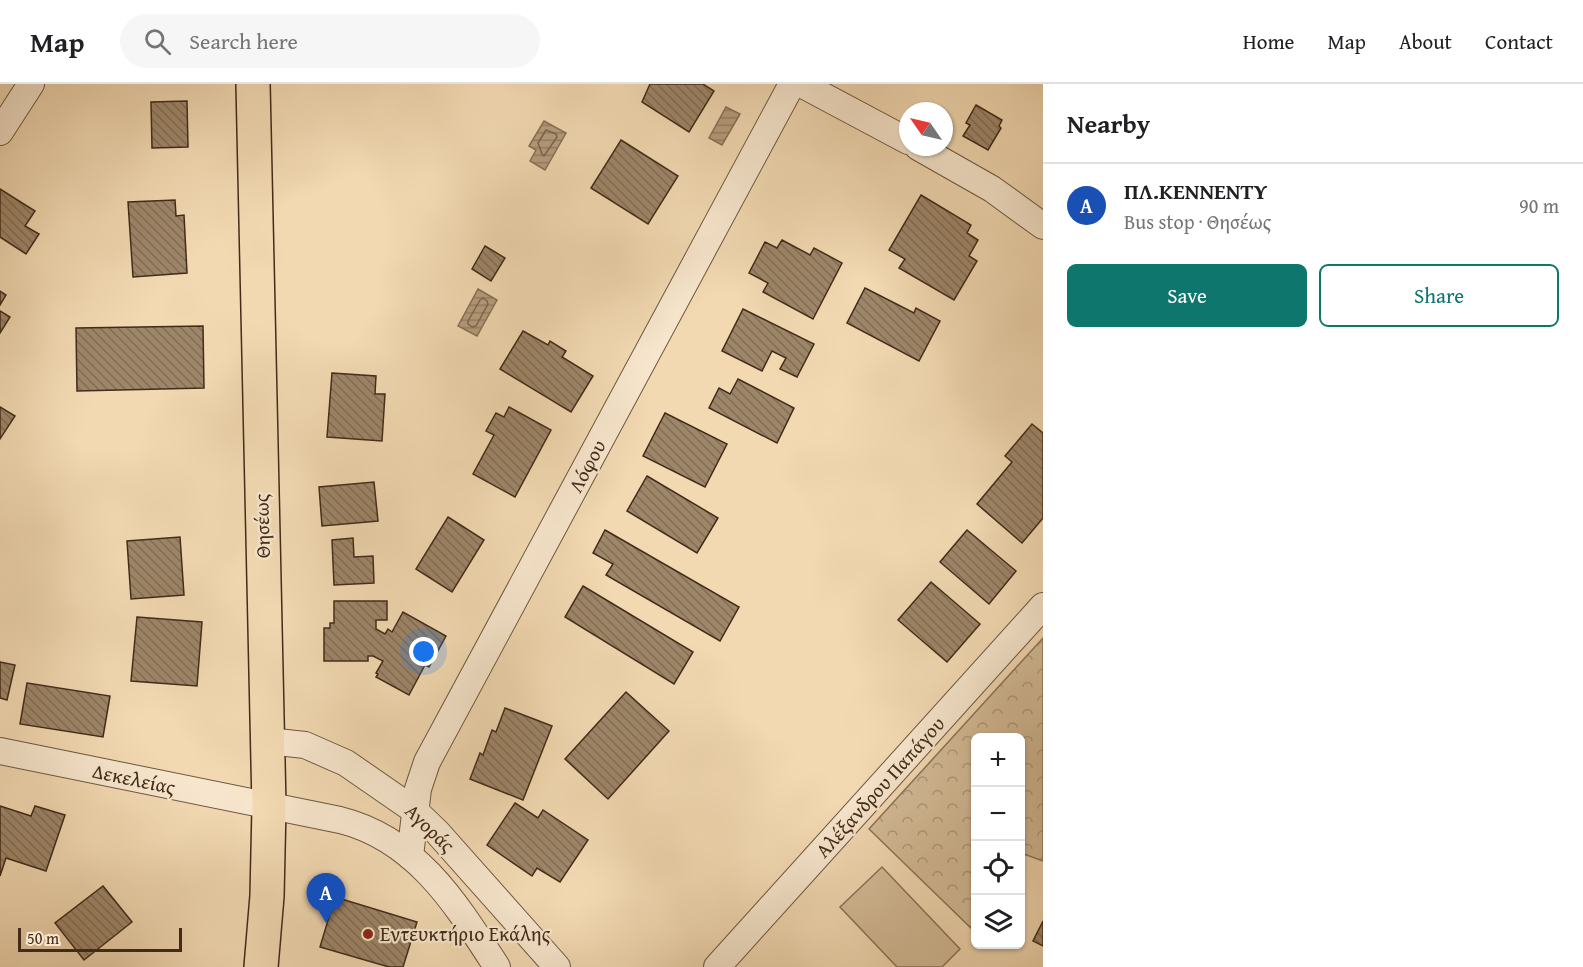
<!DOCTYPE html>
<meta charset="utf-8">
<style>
:root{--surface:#fff;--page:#f6f6f6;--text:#202124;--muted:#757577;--line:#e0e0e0;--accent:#0f766e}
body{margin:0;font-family:"Gentium Book Plus",serif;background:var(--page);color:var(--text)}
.controls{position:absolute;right:18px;bottom:18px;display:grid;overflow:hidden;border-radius:9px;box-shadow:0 2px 4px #0004}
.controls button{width:54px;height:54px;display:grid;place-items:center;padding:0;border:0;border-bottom:2px solid var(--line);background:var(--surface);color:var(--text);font:30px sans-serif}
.compass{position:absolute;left:899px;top:18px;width:54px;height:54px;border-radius:50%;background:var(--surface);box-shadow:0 2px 4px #0004;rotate:304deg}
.scale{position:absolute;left:18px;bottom:15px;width:164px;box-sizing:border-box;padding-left:6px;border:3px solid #422c19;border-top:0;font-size:16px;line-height:21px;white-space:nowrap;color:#422c19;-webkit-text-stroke:4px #f7e6cd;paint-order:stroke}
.you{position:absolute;left:424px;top:568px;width:21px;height:21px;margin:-15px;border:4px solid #fff;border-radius:50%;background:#1a73e8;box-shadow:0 0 0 9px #1a73e833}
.badge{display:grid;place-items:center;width:39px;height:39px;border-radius:50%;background:var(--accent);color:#fff;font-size:20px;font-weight:700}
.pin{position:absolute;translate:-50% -50px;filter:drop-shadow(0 2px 3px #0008)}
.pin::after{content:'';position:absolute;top:32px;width:21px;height:18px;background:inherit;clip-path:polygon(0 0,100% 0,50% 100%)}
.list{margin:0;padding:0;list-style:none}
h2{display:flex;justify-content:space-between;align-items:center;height:78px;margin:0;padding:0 24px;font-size:26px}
h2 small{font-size:20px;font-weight:400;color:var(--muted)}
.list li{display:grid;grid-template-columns:39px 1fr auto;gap:18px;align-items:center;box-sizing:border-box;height:84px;padding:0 24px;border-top:2px solid var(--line)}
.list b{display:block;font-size:22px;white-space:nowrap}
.list p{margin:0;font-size:20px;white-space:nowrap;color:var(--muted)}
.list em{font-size:20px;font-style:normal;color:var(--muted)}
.actions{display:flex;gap:12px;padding:18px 24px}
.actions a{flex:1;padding:14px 0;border:2px solid var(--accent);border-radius:9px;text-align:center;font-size:21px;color:var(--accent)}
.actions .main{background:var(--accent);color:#fff}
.icon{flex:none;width:33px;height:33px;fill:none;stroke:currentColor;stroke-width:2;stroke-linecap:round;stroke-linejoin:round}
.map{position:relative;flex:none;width:1043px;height:883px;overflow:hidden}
header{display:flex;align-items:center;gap:36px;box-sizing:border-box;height:84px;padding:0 30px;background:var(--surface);border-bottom:2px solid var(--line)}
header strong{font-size:28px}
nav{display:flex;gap:33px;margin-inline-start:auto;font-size:21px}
.search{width:420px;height:54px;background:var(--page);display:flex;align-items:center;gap:15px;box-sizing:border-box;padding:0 21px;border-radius:33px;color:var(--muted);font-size:22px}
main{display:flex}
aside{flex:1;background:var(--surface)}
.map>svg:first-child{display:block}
.forest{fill:url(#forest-crowns);stroke:#8b7458;stroke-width:1.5}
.pitch{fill:#d4bc98;stroke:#8b7458;stroke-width:1.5}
.water{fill:url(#water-rules);stroke:#887056;stroke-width:1.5}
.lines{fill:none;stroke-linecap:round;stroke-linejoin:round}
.shore{stroke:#7c654c;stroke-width:1.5}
.building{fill:url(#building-back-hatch);stroke:#422c19;stroke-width:1.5}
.minor-casing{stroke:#6e573f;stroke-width:28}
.primary-casing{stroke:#422c19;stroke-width:36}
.minor{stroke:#f7e6cd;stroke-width:26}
.primary{stroke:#f2d9b2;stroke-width:33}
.poi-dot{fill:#8f2418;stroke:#f7e6cd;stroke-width:2}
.labels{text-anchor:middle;stroke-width:4.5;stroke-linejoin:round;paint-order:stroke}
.street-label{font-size:20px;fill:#422c19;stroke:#f7e6cd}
.poi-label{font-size:20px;fill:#422c19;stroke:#f7e6cd;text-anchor:start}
</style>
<header>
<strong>Map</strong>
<div class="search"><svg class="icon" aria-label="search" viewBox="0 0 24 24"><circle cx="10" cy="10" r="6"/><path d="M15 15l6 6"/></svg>Search here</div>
<nav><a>Home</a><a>Map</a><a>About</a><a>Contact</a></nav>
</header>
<main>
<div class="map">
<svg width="1043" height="883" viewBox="0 0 1043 883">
<defs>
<pattern id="forest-crowns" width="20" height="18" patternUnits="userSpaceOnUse" patternTransform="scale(1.5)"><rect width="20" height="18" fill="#d4bc98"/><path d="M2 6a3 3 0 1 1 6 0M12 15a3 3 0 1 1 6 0" fill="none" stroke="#ae997b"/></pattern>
<pattern id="water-rules" width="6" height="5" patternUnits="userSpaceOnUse" patternTransform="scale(1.5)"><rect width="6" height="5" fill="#b69e7e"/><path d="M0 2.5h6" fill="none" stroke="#968166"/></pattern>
<pattern id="building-back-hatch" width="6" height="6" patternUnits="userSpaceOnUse" patternTransform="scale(1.5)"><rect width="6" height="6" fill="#9e8669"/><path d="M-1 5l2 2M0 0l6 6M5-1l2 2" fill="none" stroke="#826e56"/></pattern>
</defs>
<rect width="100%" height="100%" fill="#f2d9b2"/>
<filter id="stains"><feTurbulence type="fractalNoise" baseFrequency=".00333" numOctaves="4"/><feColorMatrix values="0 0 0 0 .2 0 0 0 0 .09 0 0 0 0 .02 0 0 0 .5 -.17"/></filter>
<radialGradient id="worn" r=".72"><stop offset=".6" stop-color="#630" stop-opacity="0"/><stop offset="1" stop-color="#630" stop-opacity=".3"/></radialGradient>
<polygon class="forest" points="1043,554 1043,777 1021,769 1020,654 975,654 975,848 869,745"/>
<polygon class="pitch" points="882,783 960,865 942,883 897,883 840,823"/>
<g class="water">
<polygon points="726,23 740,30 722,61 709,54"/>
<polygon points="544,37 566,49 545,86 530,77 536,66 529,62"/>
<polygon points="478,205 497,216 477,252 458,242"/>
</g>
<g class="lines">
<g class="shore">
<polygon points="546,46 556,50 557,53 544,72 542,70 538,59"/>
<polygon points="483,214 487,217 488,220 476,242 472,243 468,240 468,237 480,216"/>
</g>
</g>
<g class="building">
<polygon points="650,0 703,0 714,7 689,48 642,18"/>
<polygon points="187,17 188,63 152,64 151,18"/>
<polygon points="976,21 1002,36 999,42 1001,44 988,66 963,52 970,41 966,39"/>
<polygon points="621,56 678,92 648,140 591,104"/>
<polygon points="0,105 35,127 25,142 39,150 26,170 0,153"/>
<polygon points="921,111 971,141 967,149 978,156 969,172 977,177 954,216 899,184 905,175 889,166"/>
<polygon points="175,116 176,132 184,131 187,189 133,193 128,118"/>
<polygon points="782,156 810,171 814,164 842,179 813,235 763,208 768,199 749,189 765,158 777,164"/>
<polygon points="485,162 505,174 491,197 472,185"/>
<polygon points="865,204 914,229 916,224 940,237 919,277 847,239"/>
<polygon points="0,207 6,211 0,221"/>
<polygon points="743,225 814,260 797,293 780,285 786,274 772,267 762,287 722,267"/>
<polygon points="0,227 10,233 0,249"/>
<polygon points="203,242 204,304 77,307 76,244"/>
<polygon points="523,247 548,261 550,257 566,267 562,273 593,292 571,328 500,285"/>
<polygon points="332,289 376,292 375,310 385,310 382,357 327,353"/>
<polygon points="738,295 794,324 777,359 709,324 719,304 730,310"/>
<polygon points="0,323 15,332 0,355"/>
<polygon points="509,323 551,346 515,413 473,390 494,351 486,347 496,329 504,333"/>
<polygon points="665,329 727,360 705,403 643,372"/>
<polygon points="1032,340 1043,349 1043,434 1022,459 977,420 1012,378 1005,372"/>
<polygon points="647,392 718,434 697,469 627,427"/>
<polygon points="374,398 378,437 322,442 319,403"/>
<polygon points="448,433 484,456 452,508 416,485"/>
<polygon points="605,446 739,523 720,557 606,491 613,480 593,469"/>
<polygon points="967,446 1016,487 989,520 940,478"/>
<polygon points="180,453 184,511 131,515 127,457"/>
<polygon points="353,454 354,473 373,472 374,499 334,501 332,456"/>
<polygon points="931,498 980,540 947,578 898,536"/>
<polygon points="583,502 693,568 674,600 565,533"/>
<polygon points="334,517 387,517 387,536 376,536 376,545 385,550 388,545 392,548 403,528 446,552 429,583 425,581 409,611 376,593 378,590 376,589 383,577 373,572 368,572 368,577 324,577 324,544 330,544 330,539 334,539"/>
<polygon points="137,533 202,538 197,602 131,597"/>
<polygon points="0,578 15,581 7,616 0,614"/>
<polygon points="27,599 110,612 103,653 20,640"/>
<polygon points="626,608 669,647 608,715 565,675"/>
<polygon points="505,624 552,642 523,716 470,695 480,669 483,671 492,646 496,648"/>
<polygon points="515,719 538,734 543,726 588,756 560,798 537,784 532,792 487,761"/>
<polygon points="0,722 31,732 35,722 65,731 46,787 6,774 0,792"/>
<polygon points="103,802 132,838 84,876 55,839"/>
<polygon points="335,813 417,838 403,883 389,883 320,863"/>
<polygon points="1043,837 1043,862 1033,857"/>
</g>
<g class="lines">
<defs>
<g id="minor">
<polyline points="801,0 908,57"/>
<polyline points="0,48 31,0"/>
<polyline points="918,63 992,105 1043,142"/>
<polyline points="268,657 305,661 346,679 414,726 437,748 557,883"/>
<path d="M0 667 340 736C417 755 457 821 497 883"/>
<polyline points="410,772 418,705 427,678 792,0"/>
<polyline points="717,883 1043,522"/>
</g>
<polyline id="primary" points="253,0 269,723 267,812 261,883"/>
</defs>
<use href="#minor" class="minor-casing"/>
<use href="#primary" class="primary-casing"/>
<use href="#minor" class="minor"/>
<use href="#primary" class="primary"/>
</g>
<circle class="poi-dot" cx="368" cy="850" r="6"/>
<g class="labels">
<g class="street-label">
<text transform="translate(587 382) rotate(-62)" y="7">Λόφου</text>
<text transform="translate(262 442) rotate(-92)" y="7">Θησέως</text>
<text transform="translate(134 695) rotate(12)" y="7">Δεκελείας</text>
<text transform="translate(880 703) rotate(-48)" y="7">Αλέξανδρου Παπάγου</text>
<text transform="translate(430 744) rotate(44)" y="7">Αγοράς</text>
</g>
<g class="poi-label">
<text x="380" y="857">Εντευκτήριο Εκάλης</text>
</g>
</g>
<rect width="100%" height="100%" filter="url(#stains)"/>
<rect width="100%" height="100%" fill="url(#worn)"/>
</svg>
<div class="controls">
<button>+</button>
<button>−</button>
<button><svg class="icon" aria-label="locate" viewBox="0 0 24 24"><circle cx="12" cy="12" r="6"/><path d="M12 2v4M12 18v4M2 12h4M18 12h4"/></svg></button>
<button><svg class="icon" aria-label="layers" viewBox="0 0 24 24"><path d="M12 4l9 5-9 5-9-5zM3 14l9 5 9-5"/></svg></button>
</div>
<svg class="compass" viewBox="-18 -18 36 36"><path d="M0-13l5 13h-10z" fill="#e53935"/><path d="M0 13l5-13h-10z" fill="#757577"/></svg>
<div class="scale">50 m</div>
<div class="you"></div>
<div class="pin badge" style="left:326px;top:839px;background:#1a4fb4">A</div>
</div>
<aside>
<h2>Nearby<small></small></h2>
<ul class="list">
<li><span class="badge" style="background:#1a4fb4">A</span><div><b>ΠΛ.ΚΕΝΝΕΝΤΥ</b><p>Bus stop · Θησέως</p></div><em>90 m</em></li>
</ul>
<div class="actions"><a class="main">Save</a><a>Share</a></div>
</aside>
</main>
